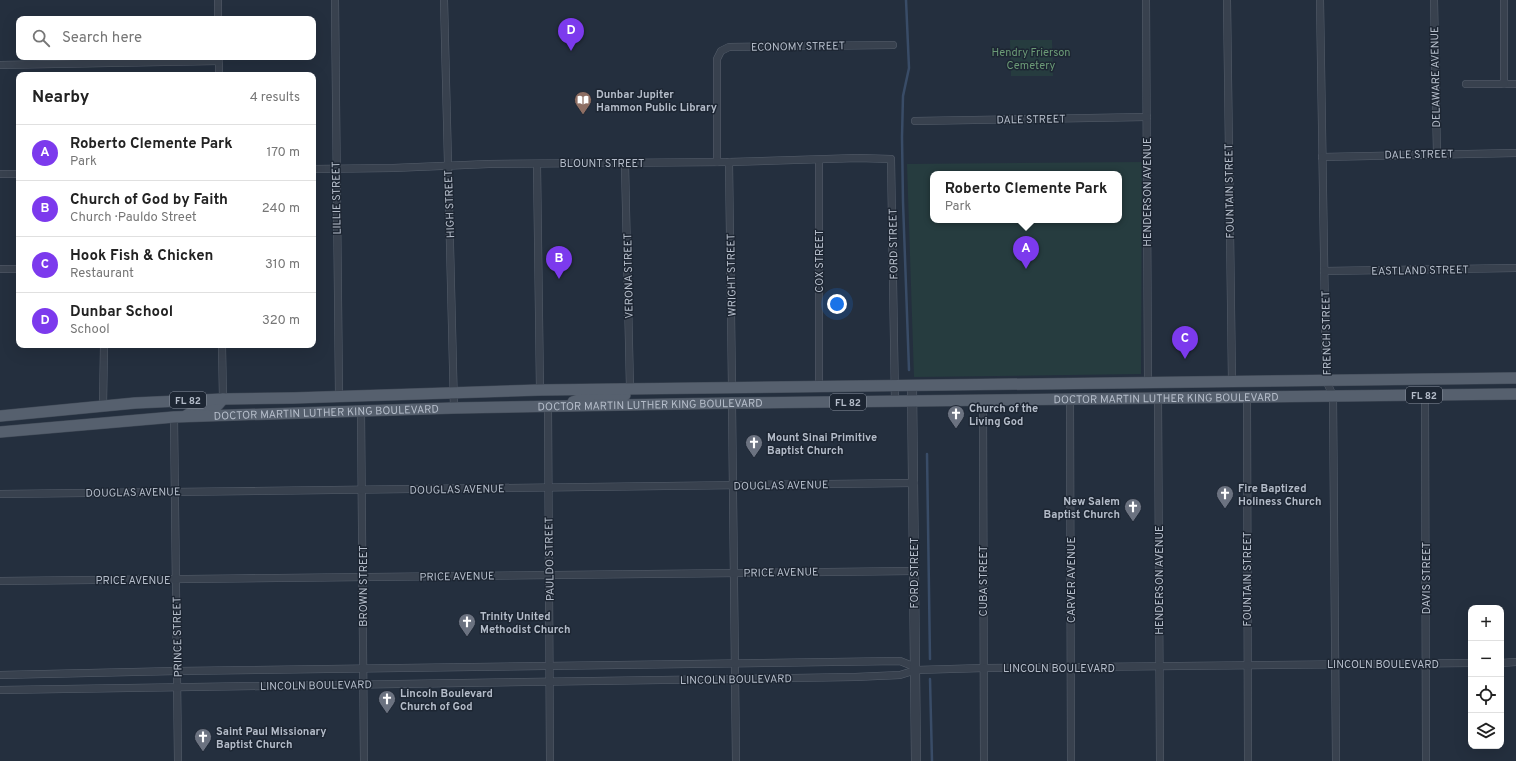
<!DOCTYPE html>
<meta charset="utf-8">
<style>
:root{--surface:#fff;--page:#f6f6f6;--text:#222;--muted:#767676;--line:#e0e0e0;--accent:#7c3aed}
body{margin:0;font-family:Overpass,sans-serif;background:var(--page);color:var(--text)}
.controls{position:absolute;right:12px;bottom:12px;display:grid;overflow:hidden;border-radius:8px;box-shadow:0 4px 16px #0002}
.controls button{width:36px;height:36px;display:grid;place-items:center;padding:0;border:0;border-bottom:1px solid var(--line);background:var(--surface);color:var(--text);font:20px sans-serif}
.you{position:absolute;left:837px;top:304px;width:14px;height:14px;margin:-10px;border:3px solid #fff;border-radius:50%;background:#1a73e8;box-shadow:0 0 0 6px #1a73e833}
.badge{display:grid;place-items:center;width:26px;height:26px;border-radius:50%;background:var(--accent);color:#fff;font-size:13px;font-weight:700}
.pin{position:absolute;translate:-50% -33px;filter:drop-shadow(0 1px 2px #0008)}
.pin::after{content:'';position:absolute;top:21px;width:14px;height:12px;background:inherit;clip-path:polygon(0 0,100% 0,50% 100%)}
.popup{position:absolute;left:930px;top:171px;width:192px;height:52px;box-sizing:border-box;display:grid;place-content:center;border-radius:8px;background:var(--surface);filter:drop-shadow(0 1px 3px #0005);font-size:13px;white-space:nowrap;color:var(--muted)}
.popup b{font-size:15px;color:var(--text)}
.popup::after{content:'';position:absolute;left:50%;top:100%;margin-left:-8px;border:8px solid transparent;border-top-color:var(--surface)}
.list{margin:0;padding:0;list-style:none}
h2{display:flex;justify-content:space-between;align-items:center;height:52px;margin:0;padding:0 16px;font-size:17px}
h2 small{font-size:13px;font-weight:400;color:var(--muted)}
.list li{display:grid;grid-template-columns:26px 1fr auto;gap:12px;align-items:center;box-sizing:border-box;height:56px;padding:0 16px;border-top:1px solid var(--line)}
.list b{display:block;font-size:15px;white-space:nowrap}
.list p{margin:0;font-size:13px;white-space:nowrap;color:var(--muted)}
.list em{font-size:13px;font-style:normal;color:var(--muted)}
.icon{flex:none;width:22px;height:22px;fill:none;stroke:currentColor;stroke-width:2;stroke-linecap:round;stroke-linejoin:round}
.map{position:relative;flex:none;width:1516px;height:761px;overflow:hidden}
.search{position:absolute;background:var(--surface);box-shadow:0 4px 16px #0002;left:16px;top:16px;width:300px;height:44px;display:flex;align-items:center;gap:10px;box-sizing:border-box;padding:0 14px;border-radius:8px;color:var(--muted);font-size:15px}
.panel{position:absolute;background:var(--surface);box-shadow:0 4px 16px #0002;left:16px;top:72px;width:300px;height:276px;border-radius:8px}
.map>svg:first-child{display:block}
.green{fill:#263c3f;fill-rule:evenodd}
.lines{fill:none;stroke-linecap:round;stroke-linejoin:round}
.stream{stroke:#394c67;stroke-width:2.5}
.minor-casing{stroke:#565f6c;stroke-width:8}
.tertiary-casing{stroke:#565f6c;stroke-width:10}
.primary-casing{stroke:#414a57;stroke-width:12}
.minor{stroke:#38414e;stroke-width:7}
.tertiary{stroke:#38414e;stroke-width:9}
.primary{stroke:#56606e;stroke-width:11}
.labels{text-anchor:middle;stroke-width:3;stroke-linejoin:round;paint-order:stroke}
.shield{fill:#1d2633;stroke:#878f9c;stroke-width:1}
.shield-label{font-size:10px;font-weight:bold;fill:#b4bcc9}
.street-label{font-size:11px;fill:#b4bcc9;stroke:#1d2633}
.park-label{font-size:11px;fill:#6b9a76;stroke:#1d2633}
.poi-label{font-size:11px;font-weight:bold;fill:#b4bcc9;stroke:#1d2633;text-anchor:start}
</style>
<div class="map">
<svg width="1516" height="761" viewBox="0 0 1516 761">
<rect width="100%" height="100%" fill="#242f3e"/>
<g class="green">
<polygon points="1010,40 1052,40 1053,76 1011,76"/>
<path d="M1142 162 1141 374 914 377 907 164ZM933 174H1119V220H933Z"/>
</g>
<g class="lines">
<g class="stream">
<polyline points="906,0 909,68 903,96 902,137 903,202 909,370"/>
<polyline points="927,454 930,659"/>
<polyline points="930,679 932,761"/>
</g>
<defs>
<g id="minor">
<polyline points="218,0 218,19"/>
<polyline points="335,0 339,395"/>
<polyline points="444,0 454,408"/>
<polyline points="1146,0 1148,383"/>
<polyline points="1227,0 1232,382"/>
<polyline points="1320,0 1326,380 1333,396 1336,761"/>
<polyline points="1434,0 1437,154"/>
<polyline points="1504,0 1504,84 1516,84"/>
<polyline points="219,57 219,75"/>
<polyline points="0,65 219,61"/>
<polyline points="1466,84 1504,84"/>
<polyline points="915,121 1147,117"/>
<polyline points="1322,157 1516,153"/>
<polyline points="819,160 819,387"/>
<polyline points="717,162 717,59 721,51 729,47 893,45"/>
<polyline points="729,162 732,387"/>
<polyline points="537,164 540,390"/>
<polyline points="625,164 630,388"/>
<polyline points="313,169 393,168 489,164 729,162 858,158 891,159 895,401"/>
<polyline points="0,174 19,174"/>
<polyline points="0,269 19,269"/>
<polyline points="1324,271 1516,268"/>
<polyline points="222,345 223,399"/>
<polyline points="1425,395 1426,761"/>
<polyline points="1247,397 1248,761"/>
<polyline points="1158,398 1160,761"/>
<polyline points="1070,399 1071,761"/>
<polyline points="983,400 984,761"/>
<polyline points="732,403 736,761"/>
<polyline points="103,406 104,345"/>
<polyline points="548,406 550,761"/>
<polyline points="361,411 364,761"/>
<polyline points="174,417 178,761"/>
<polyline points="0,494 914,483"/>
<polyline points="0,581 914,571"/>
<polyline points="1501,663 1516,662"/>
<polyline points="0,675 177,671 900,661 915,667"/>
<polyline points="0,690 855,677 900,675 916,670 984,668 1471,663"/>
</g>
<polyline id="tertiary" points="912,386 916,761"/>
<g id="primary">
<polyline points="573,402 584,398 625,395"/>
<polyline points="187,415 198,409 216,407 223,399"/>
<polyline points="0,416 135,403 223,399 293,398 540,390 1516,378"/>
<path id="s1" d="M0 432 174 417 454 408 732 403 1516 394"/>
</g>
</defs>
<use href="#minor" class="minor-casing"/>
<use href="#tertiary" class="tertiary-casing"/>
<use href="#primary" class="primary-casing"/>
<use href="#minor" class="minor"/>
<use href="#tertiary" class="tertiary"/>
<use href="#primary" class="primary"/>
</g>
<defs>
<symbol id="library-pin" viewBox="-11 -11 22 30"><path d="M0 17L-7.5 6A9.5 9.5 0 1 1 7.5 6Z" fill="#8d6e63" stroke="#1d2633"/><path d="M-6-4Q-3-5.5-.7-3.5V5Q-3 3-6 4ZM6-4Q3-5.5 .7-3.5V5Q3 3 6 4Z" fill="#fff"/></symbol>
<symbol id="church-pin" viewBox="-11 -11 22 30"><path d="M0 17L-7.5 6A9.5 9.5 0 1 1 7.5 6Z" fill="#6b7280" stroke="#1d2633"/><path d="M-1.2-6h2.4v3.5h3.3v2.4h-3.3V6h-2.4V-.1h-3.3v-2.4h3.3Z" fill="#fff"/></symbol>
</defs>
<g fill-rule="evenodd">
<use href="#library-pin" x="573" y="90" width="20" height="27"/>
<use href="#church-pin" x="946" y="404" width="20" height="27"/>
<use href="#church-pin" x="744" y="433" width="20" height="27"/>
<use href="#church-pin" x="1215" y="484" width="20" height="27"/>
<use href="#church-pin" x="1123" y="497" width="20" height="27"/>
<use href="#church-pin" x="457" y="612" width="20" height="27"/>
<use href="#church-pin" x="377" y="689" width="20" height="27"/>
<use href="#church-pin" x="193" y="727" width="20" height="27"/>
</g>
<g class="labels">
<g class="shield">
<rect x="1406" y="387" width="36" height="16" rx="3"/>
<rect x="170" y="392" width="36" height="16" rx="3"/>
<rect x="830" y="394" width="36" height="16" rx="3"/>
</g>
<g class="shield-label">
<text x="1424" y="399">FL 82</text>
<text x="188" y="404">FL 82</text>
<text x="848" y="406">FL 82</text>
</g>
<g class="street-label">
<text transform="translate(798 46) rotate(-1)" y="4">ECONOMY STREET</text>
<text transform="translate(1435 77) rotate(-91)" y="4">DELAWARE AVENUE</text>
<text transform="translate(1031 119) rotate(-1)" y="4">DALE STREET</text>
<text transform="translate(1419 154) rotate(-1)" y="4">DALE STREET</text>
<text x="602" y="167">BLOUNT STREET</text>
<text transform="translate(1229 191) rotate(-91)" y="4">FOUNTAIN STREET</text>
<text transform="translate(1147 192) rotate(-90)" y="4">HENDERSON AVENUE</text>
<text transform="translate(336 198) rotate(-91)" y="4">LILLIE STREET</text>
<text transform="translate(449 204) rotate(-92)" y="4">HIGH STREET</text>
<text transform="translate(893 244) rotate(-91)" y="4">FORD STREET</text>
<text transform="translate(819 261) rotate(-90)" y="4">COX STREET</text>
<text transform="translate(1420 270) rotate(-1)" y="4">EASTLAND STREET</text>
<text transform="translate(731 275) rotate(-91)" y="4">WRIGHT STREET</text>
<text transform="translate(628 276) rotate(-91)" y="4">VERONA STREET</text>
<text transform="translate(1326 333) rotate(-91)" y="4">FRENCH STREET</text>
<text dy="4" stroke="none"><textPath href="#s1" startOffset="1167">DOCTOR MARTIN LUTHER KING BOULEVARD</textPath></text>
<text dy="4" stroke="none"><textPath href="#s1" startOffset="651">DOCTOR MARTIN LUTHER KING BOULEVARD</textPath></text>
<text dy="4" stroke="none"><textPath href="#s1" startOffset="327">DOCTOR MARTIN LUTHER KING BOULEVARD</textPath></text>
<text transform="translate(781 485) rotate(-1)" y="4">DOUGLAS AVENUE</text>
<text transform="translate(457 489) rotate(-1)" y="4">DOUGLAS AVENUE</text>
<text transform="translate(133 492) rotate(-1)" y="4">DOUGLAS AVENUE</text>
<text transform="translate(549 559) rotate(-91)" y="4">PAULDO STREET</text>
<text transform="translate(781 572) rotate(-1)" y="4">PRICE AVENUE</text>
<text transform="translate(914 573) rotate(-90)" y="4">FORD STREET</text>
<text transform="translate(457 576) rotate(-1)" y="4">PRICE AVENUE</text>
<text transform="translate(1426 578) rotate(-90)" y="4">DAVIS STREET</text>
<text transform="translate(1247 579) rotate(-90)" y="4">FOUNTAIN STREET</text>
<text x="133" y="584">PRICE AVENUE</text>
<text transform="translate(1071 580) rotate(-90)" y="4">CARVER AVENUE</text>
<text transform="translate(1159 580) rotate(-90)" y="4">HENDERSON AVENUE</text>
<text transform="translate(983 581) rotate(-90)" y="4">CUBA STREET</text>
<text transform="translate(363 586) rotate(-90)" y="4">BROWN STREET</text>
<text transform="translate(177 637) rotate(-91)" y="4">PRINCE STREET</text>
<text x="1383" y="668">LINCOLN BOULEVARD</text>
<text x="1059" y="672">LINCOLN BOULEVARD</text>
<text transform="translate(736 679) rotate(-1)" y="4">LINCOLN BOULEVARD</text>
<text transform="translate(316 685) rotate(-1)" y="4">LINCOLN BOULEVARD</text>
</g>
<g class="park-label">
<text x="1031" y="56">Hendry Frierson<tspan x="1031" dy="13">Cemetery</tspan></text>
</g>
<g class="poi-label">
<text x="596" y="98">Dunbar Jupiter<tspan x="596" dy="13">Hammon Public Library</tspan></text>
<text x="969" y="412">Church of the<tspan x="969" dy="13">Living God</tspan></text>
<text x="767" y="441">Mount Sinai Primitive<tspan x="767" dy="13">Baptist Church</tspan></text>
<text x="1238" y="492">Fire Baptized<tspan x="1238" dy="13">Holiness Church</tspan></text>
<text x="1120" y="505" text-anchor="end">New Salem<tspan x="1120" dy="13">Baptist Church</tspan></text>
<text x="480" y="620">Trinity United<tspan x="480" dy="13">Methodist Church</tspan></text>
<text x="400" y="697">Lincoln Boulevard<tspan x="400" dy="13">Church of God</tspan></text>
<text x="216" y="735">Saint Paul Missionary<tspan x="216" dy="13">Baptist Church</tspan></text>
</g>
</g>
</svg>
<div class="controls">
<button>+</button>
<button>−</button>
<button><svg class="icon" aria-label="locate" viewBox="0 0 24 24"><circle cx="12" cy="12" r="6"/><path d="M12 2v4M12 18v4M2 12h4M18 12h4"/></svg></button>
<button><svg class="icon" aria-label="layers" viewBox="0 0 24 24"><path d="M12 4l9 5-9 5-9-5zM3 14l9 5 9-5"/></svg></button>
</div>
<div class="you"></div>
<div class="pin badge" style="left:1026px;top:269px">A</div>
<div class="popup"><b>Roberto Clemente Park</b>Park</div>
<div class="pin badge" style="left:559px;top:279px">B</div>
<div class="pin badge" style="left:1185px;top:359px">C</div>
<div class="pin badge" style="left:571px;top:51px">D</div>
<div class="search"><svg class="icon" aria-label="search" viewBox="0 0 24 24"><circle cx="10" cy="10" r="6"/><path d="M15 15l6 6"/></svg>Search here</div>
<section class="panel">
<h2>Nearby<small>4 results</small></h2>
<ul class="list">
<li><span class="badge">A</span><div><b>Roberto Clemente Park</b><p>Park</p></div><em>170 m</em></li>
<li><span class="badge">B</span><div><b>Church of God by Faith</b><p>Church · Pauldo Street</p></div><em>240 m</em></li>
<li><span class="badge">C</span><div><b>Hook Fish &amp; Chicken</b><p>Restaurant</p></div><em>310 m</em></li>
<li><span class="badge">D</span><div><b>Dunbar School</b><p>School</p></div><em>320 m</em></li>
</ul>
</section>
</div>
